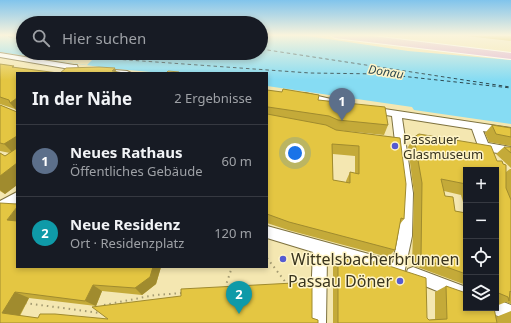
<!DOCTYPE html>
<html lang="de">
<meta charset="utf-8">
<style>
:root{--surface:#171b24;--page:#242831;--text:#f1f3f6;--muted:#9ea1a6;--line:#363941;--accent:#555bd2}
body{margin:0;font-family:"Noto Sans",sans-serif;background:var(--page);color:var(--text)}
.controls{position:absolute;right:12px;bottom:12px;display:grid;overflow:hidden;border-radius:0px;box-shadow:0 2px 6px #0003}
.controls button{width:36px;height:36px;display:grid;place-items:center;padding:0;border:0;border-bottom:1px solid var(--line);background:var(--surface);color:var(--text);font:20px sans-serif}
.you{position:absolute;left:295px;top:153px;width:14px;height:14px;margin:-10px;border:3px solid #fff;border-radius:50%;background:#1a73e8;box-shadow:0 0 0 6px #1a73e833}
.badge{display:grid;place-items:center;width:26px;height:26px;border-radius:50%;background:var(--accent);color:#fff;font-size:13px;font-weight:700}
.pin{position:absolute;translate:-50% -33px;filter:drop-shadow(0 1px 2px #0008)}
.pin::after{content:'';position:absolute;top:21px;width:14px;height:12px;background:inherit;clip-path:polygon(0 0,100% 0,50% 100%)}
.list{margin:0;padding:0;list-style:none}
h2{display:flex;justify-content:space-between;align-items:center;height:52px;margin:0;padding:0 16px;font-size:17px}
h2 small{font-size:13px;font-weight:400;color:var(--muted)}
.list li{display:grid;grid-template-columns:26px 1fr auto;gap:12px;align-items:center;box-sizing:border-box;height:72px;padding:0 16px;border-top:1px solid var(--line)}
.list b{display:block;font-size:15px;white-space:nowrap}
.list p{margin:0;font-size:13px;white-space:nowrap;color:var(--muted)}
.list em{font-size:13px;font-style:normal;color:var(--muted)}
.icon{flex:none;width:22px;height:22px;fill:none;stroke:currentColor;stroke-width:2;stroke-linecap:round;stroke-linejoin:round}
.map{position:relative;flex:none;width:511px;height:323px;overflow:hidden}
.search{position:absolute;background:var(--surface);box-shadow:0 2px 6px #0003;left:16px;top:16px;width:252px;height:44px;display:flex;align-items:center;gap:10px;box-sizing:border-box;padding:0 14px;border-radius:22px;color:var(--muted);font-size:15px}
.panel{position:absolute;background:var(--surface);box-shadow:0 2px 6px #0003;left:16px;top:72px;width:252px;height:196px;border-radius:0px}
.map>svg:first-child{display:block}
.forest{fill:#d3b62c}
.water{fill:#86dcf3}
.pier{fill:#f4e7b1}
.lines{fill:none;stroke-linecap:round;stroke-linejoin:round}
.ferry{stroke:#2e4a51;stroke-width:1;stroke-dasharray:3.5 3;stroke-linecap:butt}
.street-casing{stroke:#7e723f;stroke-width:2}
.primary-casing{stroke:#fff;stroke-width:2}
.path{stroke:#a39a71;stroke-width:2;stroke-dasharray:1.5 4;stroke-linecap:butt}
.street{fill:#fff;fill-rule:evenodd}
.primary{fill:#e0b7d6;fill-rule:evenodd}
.wall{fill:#c4aa39;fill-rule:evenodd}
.shaded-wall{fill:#a08b2e}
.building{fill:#e4c642;stroke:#a08b2e;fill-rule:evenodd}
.poi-dot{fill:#555bd2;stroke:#fff5c9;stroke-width:1.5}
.labels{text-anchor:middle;stroke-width:3;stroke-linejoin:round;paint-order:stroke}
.far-water-label{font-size:12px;font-style:italic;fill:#2e4a51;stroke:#fff5c9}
.poi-label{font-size:13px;fill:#39341e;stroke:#fff5c9;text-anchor:start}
.near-poi-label{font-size:16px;fill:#39341e;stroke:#fff5c9;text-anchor:start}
</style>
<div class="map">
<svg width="511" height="323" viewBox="0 0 511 323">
<rect width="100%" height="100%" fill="#f4e7b1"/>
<polygon class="forest" points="457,35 511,35 511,41"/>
<polygon class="water" points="0,35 23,35 23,53 261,53 261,35 301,35 408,51 511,60 511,124 414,110 412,107 267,86 267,73 162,73 106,68 0,52"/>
<polygon class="pier" points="46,53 52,53 93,59 87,65 40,58"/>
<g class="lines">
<g class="ferry">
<polyline points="2,35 23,40"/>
<polyline points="261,49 510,87"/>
<polyline points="65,53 72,56 310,73 382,74 511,88"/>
</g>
<defs>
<g id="street">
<polygon points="0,53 74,65 77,65 79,71 73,73 70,69 0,57"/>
<polygon points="102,69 127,71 131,73 103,73 101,71"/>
<polygon points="305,93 344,102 346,104 341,107 302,98 302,94"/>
<polygon points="371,107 511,128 511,136 483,131 488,143 511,147 511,155 491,152 499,170 496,173 496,170 487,170 480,149 476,146 477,143 472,129 402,118 413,193 412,236 404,274 399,276 394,274 392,271 387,273 327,256 326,323 310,323 313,252 267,238 267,226 387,259 393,263 398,236 401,193 392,116 368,112 366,110"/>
<polygon points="17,192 17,203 0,212 0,201"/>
<polygon points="413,267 466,287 466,303 408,279 406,274 408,269"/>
<polygon points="496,299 511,305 511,321 490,313 489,308 496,308"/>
</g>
<polygon id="primary" points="330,35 364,35 511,53 511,59 335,38"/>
</defs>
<use href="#street" class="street-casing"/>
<use href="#primary" class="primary-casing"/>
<g class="path">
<polyline points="267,258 287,284"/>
<polyline points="225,288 232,267"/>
<polyline points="25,303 100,313"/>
<polyline points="104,305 155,295 183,293"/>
</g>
<use href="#street" class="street"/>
<use href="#primary" class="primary"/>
</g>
<g class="wall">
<polygon points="0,64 16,68 17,73 17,111 15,109 0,104"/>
<path d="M267 90 318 100 388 125 384 135 336 130 400 138 404 219 400 224 395 250 388 257 288 230 267 223ZM333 154 355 156V173L350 172 346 181V183L333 180Z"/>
<polygon points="0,105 17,112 17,185 5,194 0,191 0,153 5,156 10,153 0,151"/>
<polygon points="492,125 511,128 511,146 489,142 485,133"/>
<polygon points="414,137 497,161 506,172 510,169 511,169 511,304 506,302 496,306 496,170 466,170 466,202 463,202 461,195 444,191 445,196 455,211 466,213 466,285 412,265 414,193 408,147"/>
<polygon points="504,147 511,147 511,168 496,154"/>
<polygon points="338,258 372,264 374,261 429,320 435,319 435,292 446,286 496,317 511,311 511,323 333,323 333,265"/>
<polygon points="17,267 161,267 156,284 142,295 102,291 96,306 29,298 20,316 38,318 108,319 312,318 318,323 0,323"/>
</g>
<g class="shaded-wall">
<polygon points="115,68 117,73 112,71"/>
<polygon points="17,98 17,111 10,103"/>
<polygon points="17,136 17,152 14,154 4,144"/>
<polygon points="17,163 17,185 5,194 0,190 0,176"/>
<polygon points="17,207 17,227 7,220"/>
<polygon points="153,267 161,267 156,284 142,295 135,288"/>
<polygon points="93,285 102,291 96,306 85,301"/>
<polygon points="15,292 29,298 18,318 2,313"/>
</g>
<g class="building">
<polygon points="0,64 14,66 12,67 58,73 17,73 17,98 10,103 9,100 0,97"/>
<polygon points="99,67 115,68 112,71 124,73 60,73 66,68"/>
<polygon points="168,71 179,72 178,73 166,73"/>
<polygon points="283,89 319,95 318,100 385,107 388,125 338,120 329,116 268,107 267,109 267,90 282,92"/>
<polygon points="0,105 17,112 17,136 4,144 0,143"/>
<path d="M267 114 326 125 336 130 400 138 406 184 404 219 401 218 395 250 289 222 267 214ZM332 144 359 146V174L350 172V183L333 180Z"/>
<polygon points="492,125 511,128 511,137 496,134"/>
<polygon points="419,134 491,146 497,161 502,161 503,164 506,165 506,188 511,200 511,292 510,291 509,301 508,297 496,292 496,170 466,170 466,184 441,179 445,196 453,197 455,211 466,213 466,274 421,258 422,183 414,137"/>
<polygon points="504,147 511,147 511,153"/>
<polygon points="17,148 17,163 0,176 0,153 5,156"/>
<polygon points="0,203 17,204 17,207 7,220 17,221 17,267 153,267 150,277 135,288 93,285 85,301 15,292 2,313 38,318 40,314 55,314 108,319 92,307 181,296 181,289 312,282 312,318 318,320 318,323 0,323"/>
<polygon points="338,258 374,264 374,261 426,278 427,318 429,320 447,319 446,286 466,293 466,308 494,308 497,323 338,323"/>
</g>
<linearGradient id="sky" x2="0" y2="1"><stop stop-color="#81c4ec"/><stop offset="0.44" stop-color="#faf4dc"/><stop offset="1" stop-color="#faf4dc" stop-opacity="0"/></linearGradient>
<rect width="511" height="80" fill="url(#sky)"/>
<g class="poi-dot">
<circle cx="395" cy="146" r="4"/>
<circle cx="283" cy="259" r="4"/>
<circle cx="400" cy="281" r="4"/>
</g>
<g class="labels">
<g class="far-water-label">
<text transform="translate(386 72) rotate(9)" y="4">Donau</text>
</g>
<g class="poi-label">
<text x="403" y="144">Passauer<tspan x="403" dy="15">Glasmuseum</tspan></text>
</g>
<g class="near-poi-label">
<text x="291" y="265">Wittelsbacherbrunnen</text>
<text x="392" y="287" text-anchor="end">Passau Döner</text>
</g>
</g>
</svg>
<div class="controls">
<button>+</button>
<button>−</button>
<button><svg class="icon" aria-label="locate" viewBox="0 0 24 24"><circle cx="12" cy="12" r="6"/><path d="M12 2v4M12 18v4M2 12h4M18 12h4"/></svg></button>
<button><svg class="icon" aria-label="layers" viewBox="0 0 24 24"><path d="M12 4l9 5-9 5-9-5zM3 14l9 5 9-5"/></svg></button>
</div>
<div class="you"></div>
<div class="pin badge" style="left:342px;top:121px;background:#5c6f8a">1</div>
<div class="pin badge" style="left:239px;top:314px;background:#0f9aa8">2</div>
<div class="search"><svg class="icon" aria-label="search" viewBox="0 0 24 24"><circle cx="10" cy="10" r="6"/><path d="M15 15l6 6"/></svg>Hier suchen</div>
<section class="panel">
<h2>In der Nähe<small>2 Ergebnisse</small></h2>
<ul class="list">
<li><span class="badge" style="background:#5c6f8a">1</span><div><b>Neues Rathaus</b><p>Öffentliches Gebäude</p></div><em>60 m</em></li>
<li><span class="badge" style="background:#0f9aa8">2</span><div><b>Neue Residenz</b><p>Ort · Residenzplatz</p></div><em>120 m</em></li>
</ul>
</section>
</div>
